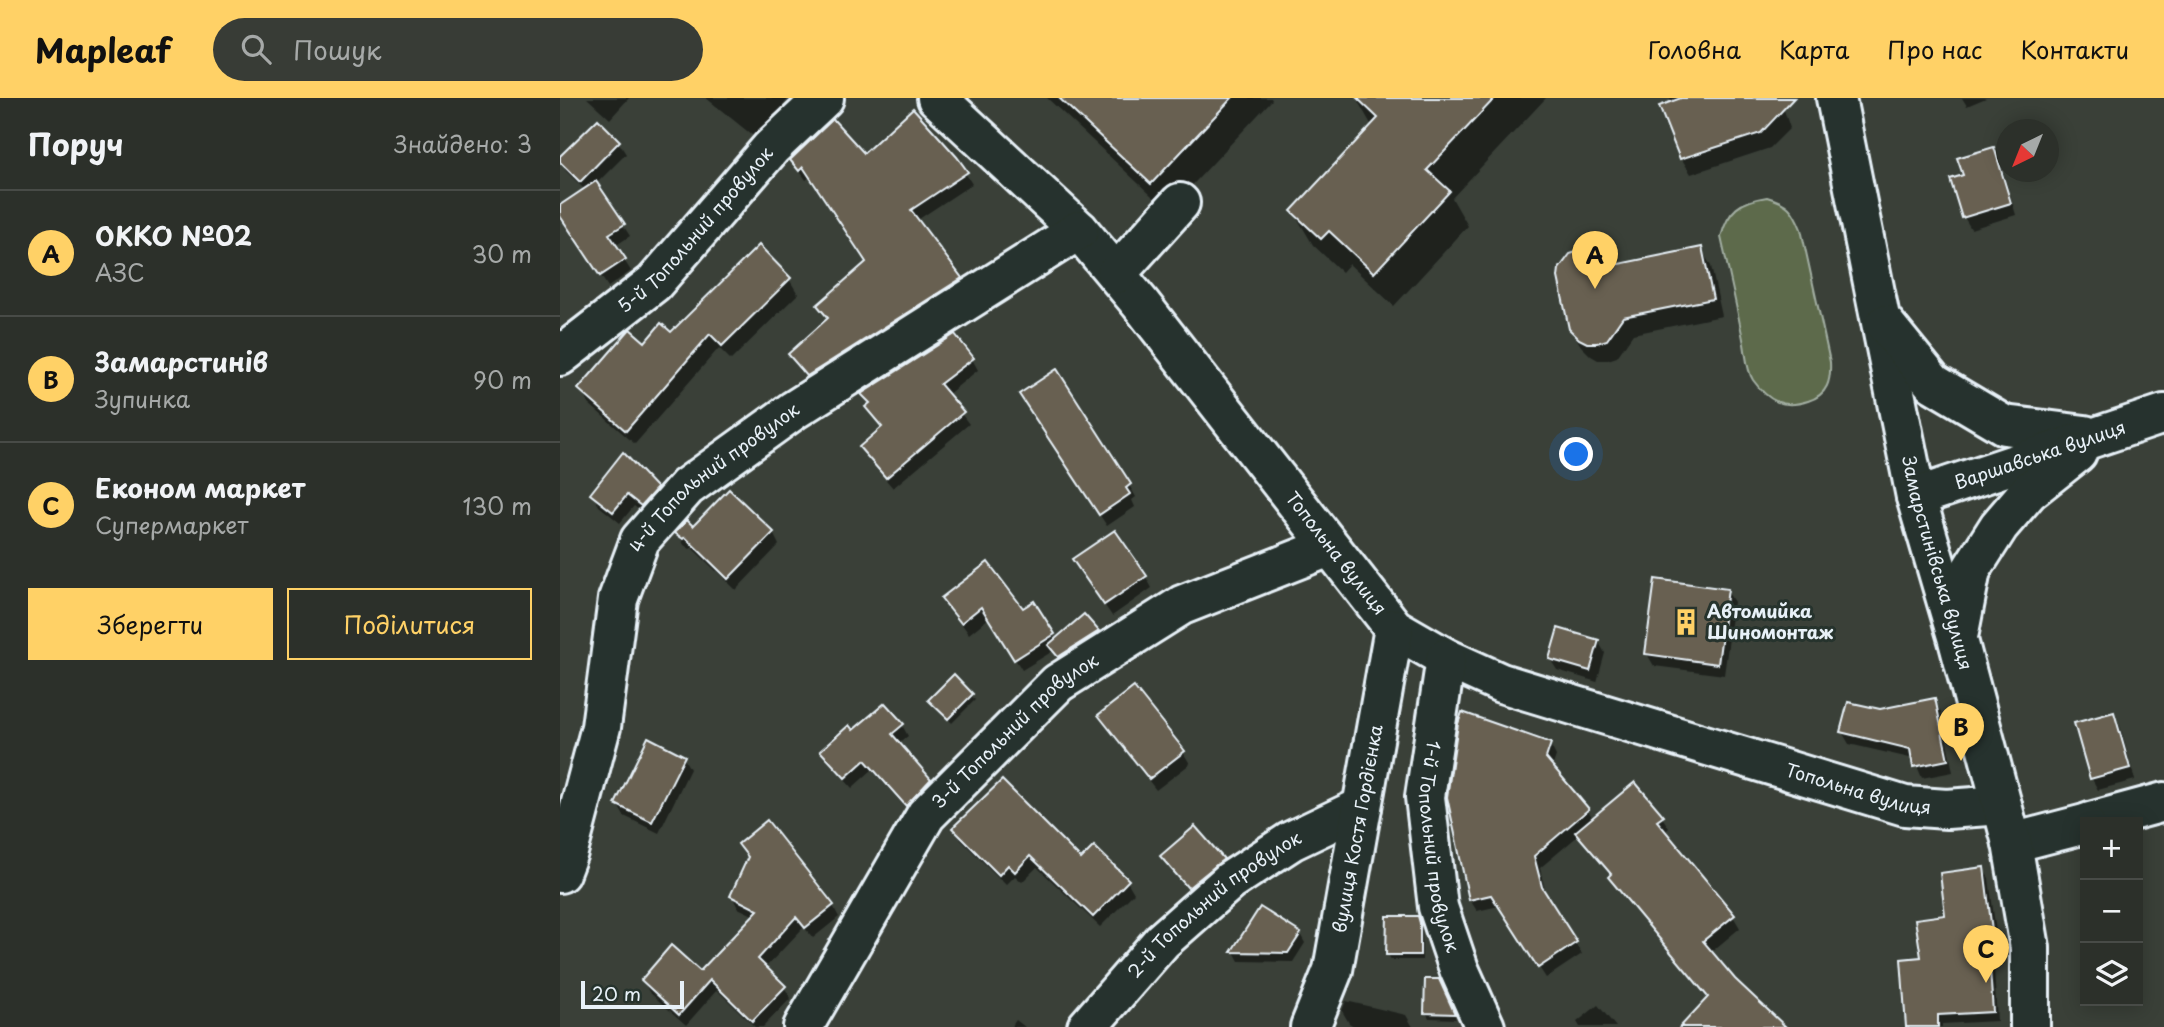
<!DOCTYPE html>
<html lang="uk">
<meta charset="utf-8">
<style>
:root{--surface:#2c302a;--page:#383c36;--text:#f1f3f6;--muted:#a6a9a8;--line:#484b47;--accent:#ffd166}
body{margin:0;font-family:"Playpen Sans",sans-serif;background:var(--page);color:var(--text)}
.controls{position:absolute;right:21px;bottom:21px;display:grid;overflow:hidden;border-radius:0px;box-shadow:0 4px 18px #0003}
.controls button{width:63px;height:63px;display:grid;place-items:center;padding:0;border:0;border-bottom:2px solid var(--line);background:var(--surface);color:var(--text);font:35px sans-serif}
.compass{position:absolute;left:1436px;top:21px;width:63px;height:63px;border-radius:50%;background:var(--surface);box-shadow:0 4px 18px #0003;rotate:223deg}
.scale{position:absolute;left:21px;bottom:18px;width:103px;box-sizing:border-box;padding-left:7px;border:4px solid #e8f1f8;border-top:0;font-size:19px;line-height:24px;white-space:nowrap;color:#e8f1f8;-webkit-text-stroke:5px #26332d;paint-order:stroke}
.you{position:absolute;left:1017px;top:357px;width:24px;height:24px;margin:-18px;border:5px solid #fff;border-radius:50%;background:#1a73e8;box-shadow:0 0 0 10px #1a73e833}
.badge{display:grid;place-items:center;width:46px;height:46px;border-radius:50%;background:var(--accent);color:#111;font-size:23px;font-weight:700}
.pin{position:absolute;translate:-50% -58px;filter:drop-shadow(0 2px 4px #0008)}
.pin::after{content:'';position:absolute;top:37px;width:24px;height:21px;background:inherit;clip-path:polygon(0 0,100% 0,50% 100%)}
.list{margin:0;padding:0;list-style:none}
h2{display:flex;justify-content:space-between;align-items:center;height:91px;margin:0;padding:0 28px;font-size:30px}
h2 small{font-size:23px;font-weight:400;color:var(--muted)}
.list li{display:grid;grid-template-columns:46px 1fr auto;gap:21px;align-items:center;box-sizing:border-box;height:126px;padding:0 28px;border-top:2px solid var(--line)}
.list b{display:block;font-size:26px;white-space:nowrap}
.list p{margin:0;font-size:23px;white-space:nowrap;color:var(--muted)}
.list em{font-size:23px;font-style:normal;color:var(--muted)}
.actions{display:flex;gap:14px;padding:21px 28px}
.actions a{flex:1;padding:16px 0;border:2px solid var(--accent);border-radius:0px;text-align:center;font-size:24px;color:var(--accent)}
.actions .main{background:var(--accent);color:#111}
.icon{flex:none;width:38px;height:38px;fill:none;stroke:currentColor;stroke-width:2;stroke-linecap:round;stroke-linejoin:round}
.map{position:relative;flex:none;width:1604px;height:929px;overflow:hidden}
header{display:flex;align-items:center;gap:42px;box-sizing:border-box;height:98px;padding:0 35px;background:var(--accent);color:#111}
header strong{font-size:33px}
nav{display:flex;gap:38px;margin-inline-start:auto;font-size:24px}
.search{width:490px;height:63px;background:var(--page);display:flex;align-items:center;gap:18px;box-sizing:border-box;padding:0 24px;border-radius:38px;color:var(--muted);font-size:26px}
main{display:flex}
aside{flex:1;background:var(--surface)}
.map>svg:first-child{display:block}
.green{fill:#5d6a4c;stroke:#a2aea2;stroke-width:2}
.shadow{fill:#0007}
.building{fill:#686051;stroke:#e8f1f8;stroke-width:2}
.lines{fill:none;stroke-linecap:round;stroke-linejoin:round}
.minor-casing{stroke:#e8f1f8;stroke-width:44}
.secondary-casing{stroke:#e8f1f8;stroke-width:44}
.minor{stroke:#26332d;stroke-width:38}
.secondary{stroke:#26332d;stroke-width:38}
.labels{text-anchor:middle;stroke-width:6;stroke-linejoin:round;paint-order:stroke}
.street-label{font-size:18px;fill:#e8f1f8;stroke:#26332d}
.poi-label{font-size:18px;font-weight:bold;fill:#e8f1f8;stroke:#26332d;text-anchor:start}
</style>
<header>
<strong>Mapleaf</strong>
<div class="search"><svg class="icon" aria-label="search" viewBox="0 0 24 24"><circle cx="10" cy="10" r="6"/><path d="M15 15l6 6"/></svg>Пошук</div>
<nav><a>Головна</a><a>Карта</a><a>Про нас</a><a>Контакти</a></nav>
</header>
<main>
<aside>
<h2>Поруч<small>Знайдено: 3</small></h2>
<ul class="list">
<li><span class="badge">A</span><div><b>ОККО №02</b><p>АЗС</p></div><em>30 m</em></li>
<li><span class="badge">B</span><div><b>Замарстинів</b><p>Зупинка</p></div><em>90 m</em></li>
<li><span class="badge">C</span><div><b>Економ маркет</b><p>Супермаркет</p></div><em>130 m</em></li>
</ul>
<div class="actions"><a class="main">Зберегти</a><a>Поділитися</a></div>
</aside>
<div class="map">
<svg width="1604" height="929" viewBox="0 0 1604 929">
<rect width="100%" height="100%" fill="#3a4038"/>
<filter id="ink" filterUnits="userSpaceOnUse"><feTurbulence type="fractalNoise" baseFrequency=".0143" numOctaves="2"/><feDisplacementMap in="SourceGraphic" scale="14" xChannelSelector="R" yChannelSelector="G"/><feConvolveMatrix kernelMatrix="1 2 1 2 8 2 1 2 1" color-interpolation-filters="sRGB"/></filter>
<g filter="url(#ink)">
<path class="green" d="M1207 99C1228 105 1233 111 1241 131L1270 264C1271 282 1268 297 1248 303 1223 311 1209 304 1193 282 1187 273 1186 257 1184 246 1177 210 1169 175 1161 139 1168 112 1180 103 1207 99Z"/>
<g class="shadow">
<polygon points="27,0 69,0 50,21"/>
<polygon points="146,0 229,0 197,41"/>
<polygon points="487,0 711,0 712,2 608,113"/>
<polygon points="796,0 986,0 892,100 908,128 834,208 789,166 782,174 753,147 733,113 812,28"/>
<polygon points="1110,0 1220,0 1230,30 1210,50 1131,76 1121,60"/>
<polygon points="1402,0 1426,0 1407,8"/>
<polygon points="38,24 59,45 66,56 36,86 70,138 55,148 71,173 48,189 0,116 0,109 25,92 6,73 0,61"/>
<polygon points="1433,51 1440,63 1456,117 1411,131 1404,119"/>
<polygon points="304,57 396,60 412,86 356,123 406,192 254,287 236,267 230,257 269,222 259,207 307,165 250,79 246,82 232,62"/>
<polygon points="1141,151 1151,168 1162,218 1073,236 1057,259 1048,262 1038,262 1031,258 1021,248 1010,230 1048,170"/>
<polygon points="229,181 238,196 171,262 159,250 75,346 29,306 20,291 85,247 111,237"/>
<polygon points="412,261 418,272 387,297 409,326 333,390 307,360 301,349 323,331 307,310 310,307 303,296"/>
<polygon points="468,308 569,387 576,399 572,402 575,409 547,428"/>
<polygon points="96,391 102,403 88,419 74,408 60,425 39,408 32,396"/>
<polygon points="133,430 213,435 219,447 176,492 132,450 130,451 124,447 118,435"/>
<polygon points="521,473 586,479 592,490 552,518"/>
<polygon points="1167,493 1174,504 1164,577 1094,568 1087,556"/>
<polygon points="383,500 463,512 474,505 496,542 524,518 541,540 502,564 493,553 462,572 429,520 409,536"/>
<polygon points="1038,543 1045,555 1037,584 997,572 990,561"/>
<polygon points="411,597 415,602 392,625 370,602"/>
<polygon points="1374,602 1381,614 1393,674 1362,680 1354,661 1289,646 1282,634 1320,613"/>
<polygon points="1553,616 1560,628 1575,682 1538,692 1532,681 1516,627"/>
<polygon points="541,617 623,654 630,666 596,692 547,629"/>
<polygon points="342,627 348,638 338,646 370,682 376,693 353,718 312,672 292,690 269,664 262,653 293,634"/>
<polygon points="990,646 996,658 992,670 1028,712 1033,721 1102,719 1109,730 1104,735 1173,818 1180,830 1150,855 1218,929 1122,929 1149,901 1057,791 1051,778 1024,746 1019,737 980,770 987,801 1022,856 986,880 939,808 917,813 910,802"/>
<polygon points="123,659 130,671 99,735 64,718 57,706"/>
<polygon points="207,725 273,808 279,819 253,840 244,829 205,870 224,889 231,900 203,929 195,929 157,892 126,927 89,894 83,882 140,875 195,818 178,810 172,798 189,761 180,747"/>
<polygon points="394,730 521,764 567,783 574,795 540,829 477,769 462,784 455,778 446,787 401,742"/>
<polygon points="602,758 662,762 669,774 636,801 609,770"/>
<polygon points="1423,771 1429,780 1438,850 1433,851 1437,923 1382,926 1382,929 1347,929 1363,861 1387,818"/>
<polygon points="701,811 740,836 745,845 733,864 679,863 674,854"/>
<polygon points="857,820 862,832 862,862 831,862 828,856"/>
<polygon points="882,888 896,921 869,920 866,914"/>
<polygon points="786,903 846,917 853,929 795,929 789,925 782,913"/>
<polygon points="1038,907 1056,929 1020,929 1017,924"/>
<polygon points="456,922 465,929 451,929"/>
</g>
<g class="building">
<polygon points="499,0 672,0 591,86"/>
<polygon points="797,0 935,0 867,72 890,93 814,175 769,133 761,141 731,113 818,20"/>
<polygon points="1121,0 1234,0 1201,35 1120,61 1099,8"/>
<polygon points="353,10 397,59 408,74 351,112 402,180 247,278 228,256 268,220 257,207 306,164 243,69 239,73 230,62 273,21 304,55"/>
<polygon points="38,21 60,43 20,84 0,64 0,58"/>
<polygon points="1434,49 1451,105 1402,120 1390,81 1403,77 1397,60"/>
<polygon points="36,83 65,126 49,136 66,161 40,178 0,118 0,107"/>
<polygon points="199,147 231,180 162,248 150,236 66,333 18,291 70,231 85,244 101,225 111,234"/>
<polygon points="1142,149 1153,201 1063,219 1047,242 1037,245 1027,245 1019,241 1009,231 998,179 999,171 1010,156 1019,153 1030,154 1038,158 1049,168"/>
<polygon points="395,236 414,260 380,286 404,314 326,380 299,349 322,329 305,309 310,305 301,296"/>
<polygon points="497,271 571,386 566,390 570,396 539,417 459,296"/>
<polygon points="63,354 97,390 81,408 67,397 53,414 30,396"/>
<polygon points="169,391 214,434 168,481 125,439 123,441 115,435 127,422 133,428"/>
<polygon points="555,432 587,478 544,507 512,461"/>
<polygon points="428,464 463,510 474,503 495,536 454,562 421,509 401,525 381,500"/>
<polygon points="1095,481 1168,491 1158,566 1085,556"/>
<polygon points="524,516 539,533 498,559 488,547"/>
<polygon points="998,530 1039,542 1030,573 989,561"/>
<polygon points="394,576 413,596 388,621 368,602"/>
<polygon points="574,589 625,653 589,681 538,617"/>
<polygon points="1375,600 1388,662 1353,669 1350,651 1280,634 1288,604 1320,611"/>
<polygon points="325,605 344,626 332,636 371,681 346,708 305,662 285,680 260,653 289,627 293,632"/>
<polygon points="902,614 991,645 986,660 1029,711 974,758 982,789 1017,844 978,870 931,797 909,802 887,699 898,626"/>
<polygon points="1554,614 1570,670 1530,681 1514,625"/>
<polygon points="88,639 125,658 92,724 55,706"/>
<polygon points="442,682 521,761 534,748 569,782 533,819 470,758 455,774 448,767 439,777 392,730"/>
<polygon points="1075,684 1104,718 1097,723 1175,817 1143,843 1175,881 1226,929 1120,929 1148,899 1048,779 1051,776 1015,734"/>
<polygon points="207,722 274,807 245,830 236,819 198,861 226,888 192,923 150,882 119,917 81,882 111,847 140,873 198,812 170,798 188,759 178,746"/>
<polygon points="635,728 664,761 628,790 600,758"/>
<polygon points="1424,769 1433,841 1428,842 1433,914 1378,917 1378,929 1346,929 1341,861 1361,859 1355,821 1385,817 1380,775"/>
<polygon points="700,809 741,835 728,855 671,854"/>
<polygon points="827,818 858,818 860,825 860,857 826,857"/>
<polygon points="865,881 879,881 895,916 864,915"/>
</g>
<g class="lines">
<defs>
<g id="minor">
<path id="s1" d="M377 0 519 132 580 205 834 530 886 560 941 585 1345 708 1387 711 1442 707"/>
<polyline points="556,176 620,105"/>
<path id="s2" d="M0 258 94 185 211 50 264 0"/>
<path id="s3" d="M886 560 865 699 878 809 899 871 925 929"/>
<polyline points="1530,724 1604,704"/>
<polyline points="1452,745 1525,726"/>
<path id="s4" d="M0 775 8 754 41 629 58 501 80 442 127 389 234 312 519 132"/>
<path id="s5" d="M243 929 366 717 498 585 622 507 769 449"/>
<path id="s6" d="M527 929 602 843 670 783 731 743 802 709"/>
<path id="s7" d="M750 929 773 872 834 530"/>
</g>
<g id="secondary">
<path id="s8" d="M1276 0 1356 399 1398 542 1452 745 1470 850V929"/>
<polyline points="1325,226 1373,285 1444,327 1525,337"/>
<path id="s9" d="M1356 399 1604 316"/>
<polyline points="1399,534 1411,472 1439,428 1469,393 1517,355"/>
</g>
</defs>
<use href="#minor" class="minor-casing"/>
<use href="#secondary" class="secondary-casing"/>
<use href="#minor" class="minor"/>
<use href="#secondary" class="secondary"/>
</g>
</g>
<defs>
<symbol id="building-bare" viewBox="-9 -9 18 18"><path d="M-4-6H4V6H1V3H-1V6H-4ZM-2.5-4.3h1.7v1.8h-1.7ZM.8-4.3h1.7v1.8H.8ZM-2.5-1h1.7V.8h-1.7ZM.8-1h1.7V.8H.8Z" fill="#ffd166" stroke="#26332d" stroke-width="2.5" paint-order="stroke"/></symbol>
</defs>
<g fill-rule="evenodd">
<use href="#building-bare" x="1107" y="505" width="38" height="38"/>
</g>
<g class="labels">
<g class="street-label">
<text dy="6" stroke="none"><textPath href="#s2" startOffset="186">5-й Топольний провулок</textPath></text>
<text dy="6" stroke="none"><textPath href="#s9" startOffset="131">Варшавська вулиця</textPath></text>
<text dy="6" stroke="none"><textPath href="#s4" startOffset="441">4-й Топольний провулок</textPath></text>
<text dy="6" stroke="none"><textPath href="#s1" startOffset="607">Топольна вулиця</textPath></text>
<text dy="6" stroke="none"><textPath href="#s8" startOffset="476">Замарстинівська вулиця</textPath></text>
<text dy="6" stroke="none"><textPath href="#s5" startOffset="368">3-й Топольний провулок</textPath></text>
<text dy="6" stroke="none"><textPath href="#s1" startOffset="1195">Топольна вулиця</textPath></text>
<text dy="6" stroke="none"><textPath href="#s7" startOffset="205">вулиця Костя Гордієнка</textPath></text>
<text dy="6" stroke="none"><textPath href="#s3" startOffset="191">1-й Топольний провулок</textPath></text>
<text dy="6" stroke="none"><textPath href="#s6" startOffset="178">2-й Топольний провулок</textPath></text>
</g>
<g class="poi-label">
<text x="1147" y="520">Автомийка<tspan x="1147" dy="21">Шиномонтаж</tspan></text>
</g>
</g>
</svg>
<div class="controls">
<button>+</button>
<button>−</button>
<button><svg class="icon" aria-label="layers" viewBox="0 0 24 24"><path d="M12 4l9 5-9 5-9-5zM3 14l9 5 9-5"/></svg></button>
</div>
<svg class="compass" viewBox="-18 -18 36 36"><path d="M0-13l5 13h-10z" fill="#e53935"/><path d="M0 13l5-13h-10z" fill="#a6a9a8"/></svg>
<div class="scale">20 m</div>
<div class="you"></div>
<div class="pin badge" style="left:1035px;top:191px">A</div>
<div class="pin badge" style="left:1401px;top:663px">B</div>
<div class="pin badge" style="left:1426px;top:885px">C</div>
</div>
</main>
